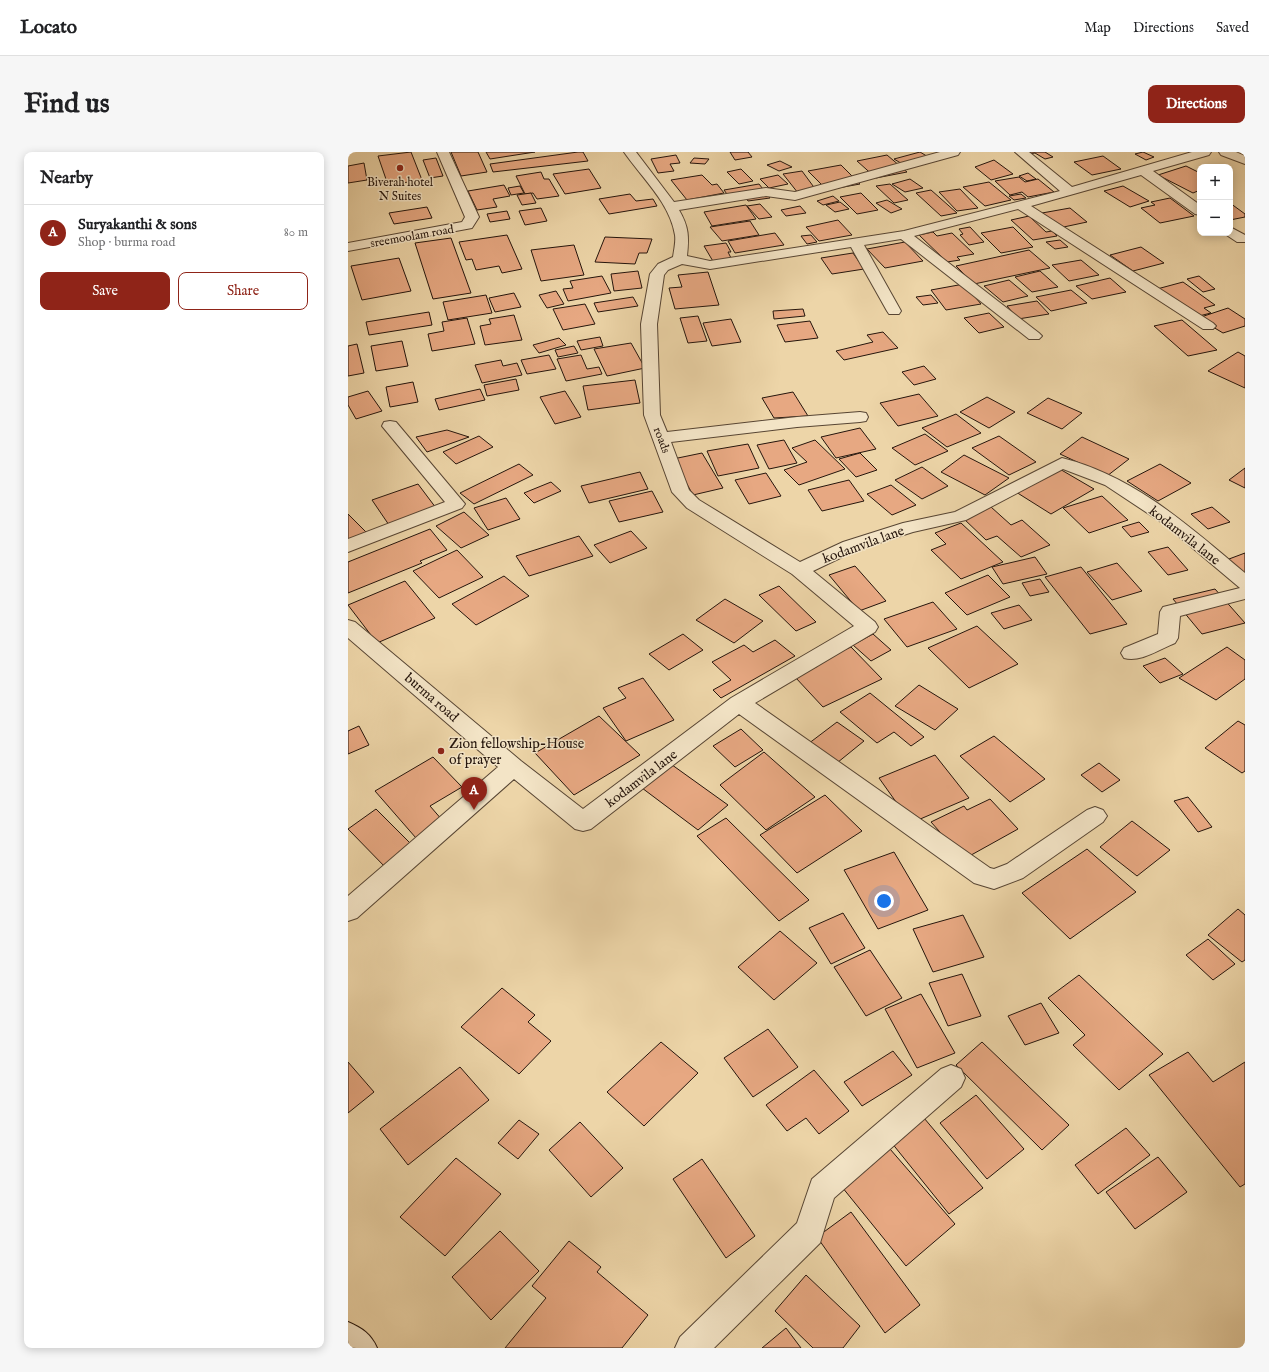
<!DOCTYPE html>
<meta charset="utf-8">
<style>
:root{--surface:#fff;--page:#f6f6f6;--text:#202124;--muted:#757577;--line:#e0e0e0;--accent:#8f2418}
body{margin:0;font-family:"IM FELL English",serif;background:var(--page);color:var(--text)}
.controls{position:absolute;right:12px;top:12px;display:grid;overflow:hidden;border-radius:8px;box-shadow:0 2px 10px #0003}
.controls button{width:36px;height:36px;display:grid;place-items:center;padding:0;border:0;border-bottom:1px solid var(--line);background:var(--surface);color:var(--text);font:20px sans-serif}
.you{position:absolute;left:536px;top:749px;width:14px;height:14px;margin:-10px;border:3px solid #fff;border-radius:50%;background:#1a73e8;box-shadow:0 0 0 6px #1a73e833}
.badge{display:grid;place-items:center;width:26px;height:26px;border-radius:50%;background:var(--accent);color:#fff;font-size:13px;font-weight:700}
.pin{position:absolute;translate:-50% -33px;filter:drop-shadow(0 1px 2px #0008)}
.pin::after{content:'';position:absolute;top:21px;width:14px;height:12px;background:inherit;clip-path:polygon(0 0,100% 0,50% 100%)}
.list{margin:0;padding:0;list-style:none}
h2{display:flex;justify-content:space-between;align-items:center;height:52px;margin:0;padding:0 16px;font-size:17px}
h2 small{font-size:13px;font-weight:400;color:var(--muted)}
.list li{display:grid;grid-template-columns:26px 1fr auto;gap:12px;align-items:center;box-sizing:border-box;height:56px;padding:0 16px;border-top:1px solid var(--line)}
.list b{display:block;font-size:15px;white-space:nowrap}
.list p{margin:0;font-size:13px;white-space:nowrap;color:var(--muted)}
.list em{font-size:13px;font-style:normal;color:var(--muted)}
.actions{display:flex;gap:8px;padding:12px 16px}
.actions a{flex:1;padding:9px 0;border:1px solid var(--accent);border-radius:8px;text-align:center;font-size:14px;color:var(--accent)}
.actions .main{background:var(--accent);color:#fff}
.map{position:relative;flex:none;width:897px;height:1196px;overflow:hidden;border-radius:8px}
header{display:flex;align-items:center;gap:24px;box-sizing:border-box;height:56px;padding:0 20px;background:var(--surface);border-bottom:1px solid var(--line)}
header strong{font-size:19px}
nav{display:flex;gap:22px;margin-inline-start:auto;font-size:14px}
.intro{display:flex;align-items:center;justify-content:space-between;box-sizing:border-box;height:96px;padding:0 24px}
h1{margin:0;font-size:28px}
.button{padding:10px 18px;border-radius:8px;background:var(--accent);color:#fff;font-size:14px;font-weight:700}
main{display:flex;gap:24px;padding:0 24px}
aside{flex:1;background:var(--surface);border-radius:8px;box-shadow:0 2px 10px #0003}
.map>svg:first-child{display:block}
.building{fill:#e7a882;stroke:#25150c}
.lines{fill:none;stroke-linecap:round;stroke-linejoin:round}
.minor-casing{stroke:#574533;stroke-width:2}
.tertiary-casing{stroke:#574533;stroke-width:2}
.secondary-casing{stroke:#25150c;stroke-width:2}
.minor{fill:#f3e4c6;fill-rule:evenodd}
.tertiary{fill:#f3e4c6;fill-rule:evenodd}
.secondary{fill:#f3e4c6;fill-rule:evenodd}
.poi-dot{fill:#8f2418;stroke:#f3e4c6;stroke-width:1.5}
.labels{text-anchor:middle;stroke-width:3;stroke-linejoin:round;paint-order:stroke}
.far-poi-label{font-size:12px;fill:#25150c;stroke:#f3e4c6}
.far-street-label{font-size:12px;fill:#25150c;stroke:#f3e4c6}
.street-label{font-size:14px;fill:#25150c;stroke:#f3e4c6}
.poi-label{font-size:14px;fill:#25150c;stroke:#f3e4c6;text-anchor:start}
</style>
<header>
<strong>Locato</strong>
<nav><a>Map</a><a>Directions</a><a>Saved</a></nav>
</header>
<div class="intro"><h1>Find us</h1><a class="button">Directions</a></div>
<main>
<aside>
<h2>Nearby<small></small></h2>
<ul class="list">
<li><span class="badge">A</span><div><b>Suryakanthi &amp; sons</b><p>Shop · burma road</p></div><em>80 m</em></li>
</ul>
<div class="actions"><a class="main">Save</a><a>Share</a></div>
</aside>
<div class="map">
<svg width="897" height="1196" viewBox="0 0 897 1196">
<rect width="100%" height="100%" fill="#edd5a8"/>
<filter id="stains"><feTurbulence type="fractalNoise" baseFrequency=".005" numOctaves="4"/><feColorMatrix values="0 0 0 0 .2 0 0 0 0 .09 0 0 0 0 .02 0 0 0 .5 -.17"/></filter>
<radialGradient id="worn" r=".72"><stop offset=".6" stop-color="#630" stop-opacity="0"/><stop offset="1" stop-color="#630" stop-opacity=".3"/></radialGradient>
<g class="building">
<polygon points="63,0 74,28 40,33 30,4"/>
<polygon points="103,0 130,0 139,20 113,24"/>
<polygon points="138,0 187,0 142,7"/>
<polygon points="230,0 235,0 240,9 145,20 142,12"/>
<polygon points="382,0 400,0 404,5 387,8"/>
<polygon points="572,0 587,9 561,16 546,7"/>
<polygon points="677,0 697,0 705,5 697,7 687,1 680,2"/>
<polygon points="795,0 806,5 798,8 787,2"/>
<polygon points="328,3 332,11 322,12 326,19 310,21 303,7"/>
<polygon points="539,3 559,20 528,26 509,9"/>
<polygon points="755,4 773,17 744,23 726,10"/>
<polygon points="88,6 95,24 82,26 75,8"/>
<polygon points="346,6 361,7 357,12 342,11"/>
<polygon points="646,8 665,22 643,28 627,15"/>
<polygon points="432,9 444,15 431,19 419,13"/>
<polygon points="16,11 19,28 0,31 0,14"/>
<polygon points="493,13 512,32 479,38 460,19"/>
<polygon points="838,14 852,21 852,38 845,41 810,23"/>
<polygon points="241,17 253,36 217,42 205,22"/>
<polygon points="393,17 405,29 391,32 379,20"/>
<polygon points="454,19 468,38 450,41 435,22"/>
<polygon points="193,20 196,27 201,27 211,44 189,47 185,41 177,42 168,24"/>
<polygon points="680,21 688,27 679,29 671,24"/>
<polygon points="354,23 364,33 369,32 376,41 339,48 323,28"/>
<polygon points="430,23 440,32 421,36 412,27"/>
<polygon points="671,25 677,30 690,27 706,40 680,45 674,40 662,43 647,29"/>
<polygon points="562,27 575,36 557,40 544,32"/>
<polygon points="641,30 663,48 637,54 615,35"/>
<polygon points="411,32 422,46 400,49 398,46 384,49 376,38"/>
<polygon points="542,32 560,48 546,51 528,34"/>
<polygon points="156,33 162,44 145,47 149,55 129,58 120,39"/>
<polygon points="172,34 176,41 163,43 160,36"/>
<polygon points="775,34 801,49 782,55 756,39"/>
<polygon points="612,37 630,56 609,59 591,40"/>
<polygon points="583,38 609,61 593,64 568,41"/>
<polygon points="183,41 188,51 174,53 169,43"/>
<polygon points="513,41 530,58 509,62 492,45"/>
<polygon points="282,42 288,49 305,47 309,54 261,62 251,47"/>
<polygon points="673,42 678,46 666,48 661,44"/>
<polygon points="485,44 491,49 475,53 469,49"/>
<polygon points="822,46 846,64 812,71 793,56 807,53 803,50"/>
<polygon points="539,48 554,57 543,61 528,51"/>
<polygon points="492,50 501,57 487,60 478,53"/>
<polygon points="882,51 897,62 897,65 882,68"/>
<polygon points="412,52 424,65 411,67 399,54"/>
<polygon points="398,53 408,67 364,74 356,60"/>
<polygon points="452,54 458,61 438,64 433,58"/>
<polygon points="79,55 84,66 46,72 41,61"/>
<polygon points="193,56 199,69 177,73 171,59"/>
<polygon points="722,56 739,70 711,76 694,61"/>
<polygon points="159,59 162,67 142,70 139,62"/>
<polygon points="681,64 698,80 704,79 709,84 685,88 663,68"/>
<polygon points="490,68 504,83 471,89 458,75"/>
<polygon points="402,69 411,83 374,89 362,75"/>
<polygon points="622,75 636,90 621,93 612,83 615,82 611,77"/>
<polygon points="665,75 685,95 653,101 633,81"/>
<polygon points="585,80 589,84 604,81 626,102 609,105 612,108 599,110 571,83"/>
<polygon points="427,81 436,93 387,101 380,89"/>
<polygon points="159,83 174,117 154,121 151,114 128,118 124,107 118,108 111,90"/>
<polygon points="463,83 469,90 459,92 453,84"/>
<polygon points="257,85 304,87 299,101 291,101 287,112 247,110"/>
<polygon points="103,86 123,141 85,147 67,91"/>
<polygon points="712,88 720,95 707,97 698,90"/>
<polygon points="557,90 575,109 537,116 519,97"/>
<polygon points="378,91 383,100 380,100 384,108 366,111 356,94"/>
<polygon points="226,93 236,123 193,129 183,98"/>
<polygon points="793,95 816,111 785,119 762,103"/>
<polygon points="681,98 702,116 626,132 608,114"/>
<polygon points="505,101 516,117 484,122 473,106"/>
<polygon points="51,106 63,139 14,148 3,114"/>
<polygon points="733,108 751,123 721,129 704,113"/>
<polygon points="290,119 294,136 266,139 263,122"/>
<polygon points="692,119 710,135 684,140 667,125"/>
<polygon points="360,120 371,153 327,157 321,136 334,135 330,123"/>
<polygon points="254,124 263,141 220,149 215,137 225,136 222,129"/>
<polygon points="851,124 867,137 855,140 839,127"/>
<polygon points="762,126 778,140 744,147 728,134"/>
<polygon points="661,128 680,144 655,150 636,134"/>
<polygon points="835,130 867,153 856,156 863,161 847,165 809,137"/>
<polygon points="616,132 633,152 598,158 583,138"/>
<polygon points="723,138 739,151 703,159 688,145"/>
<polygon points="208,139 216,152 199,156 191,143"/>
<polygon points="166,141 173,155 147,160 141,146"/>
<polygon points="138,143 144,161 100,168 95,150"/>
<polygon points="583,143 590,151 575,153 568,145"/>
<polygon points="285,145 290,154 250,160 246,151"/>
<polygon points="689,149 701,162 670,167 659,154"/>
<polygon points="237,152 247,172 215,178 205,157"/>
<polygon points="880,156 897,167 897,174 875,181 850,166"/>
<polygon points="455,157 457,164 426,167 425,159"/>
<polygon points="81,160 84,173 21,183 18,170"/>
<polygon points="641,161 656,175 631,181 616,166"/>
<polygon points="166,163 174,188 137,193 132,174 143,172 141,167"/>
<polygon points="350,164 359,189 340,191 332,166"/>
<polygon points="119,166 127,192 84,199 80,182 96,179 94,170"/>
<polygon points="383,167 393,190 364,194 355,171"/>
<polygon points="834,168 869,198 840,204 806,174"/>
<polygon points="462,169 470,186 437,190 429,173"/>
<polygon points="535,180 550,196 496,208 488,199 525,190 519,183"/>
<polygon points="252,185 255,194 233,198 229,189"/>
<polygon points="211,186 218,193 191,201 185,193"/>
<polygon points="54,189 60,214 28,219 23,194"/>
<polygon points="283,191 297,216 259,224 246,197"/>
<polygon points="9,192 16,221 0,224 0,194"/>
<polygon points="226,194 230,201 210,205 207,198"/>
<polygon points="890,200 897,204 897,236 860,219"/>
<polygon points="201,203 208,217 179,222 173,208"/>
<polygon points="233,203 239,217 251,215 254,222 218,229 209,207"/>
<polygon points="153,208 155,214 169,211 174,223 134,231 127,213"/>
<polygon points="576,214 588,227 566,233 554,220"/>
<polygon points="168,227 171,238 139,244 136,233"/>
<polygon points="287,228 292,251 240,258 235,234"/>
<polygon points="65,230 70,250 42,255 38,235"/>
<polygon points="132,237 137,248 91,258 87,247"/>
<polygon points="20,239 34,259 8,267 0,253 0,245"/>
<polygon points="217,239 233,265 207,272 192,245"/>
<polygon points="445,240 460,264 426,266 414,246"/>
<polygon points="571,242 590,264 550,274 532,251"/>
<polygon points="639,245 667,260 641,276 612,260"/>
<polygon points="700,246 734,261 714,277 679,261"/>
<polygon points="608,262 633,281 599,295 574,276"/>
<polygon points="512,276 528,297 488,306 473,285"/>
<polygon points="99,278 121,285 79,300 68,285"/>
<polygon points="577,282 600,299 567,313 544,296"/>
<polygon points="131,284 145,295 108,312 95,300"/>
<polygon points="651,284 688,310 661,323 624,296"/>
<polygon points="734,285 781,307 759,324 712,302"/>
<polygon points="436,288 449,311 421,317 409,293"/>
<polygon points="467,288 497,317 451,333 436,318 459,310 444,296"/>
<polygon points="400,292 411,316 370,324 359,299"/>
<polygon points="354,301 375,336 345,343 325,307"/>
<polygon points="512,301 529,318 508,325 491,307"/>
<polygon points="616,303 661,326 637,343 593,320"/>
<polygon points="171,312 185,323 126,352 112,341"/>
<polygon points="812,312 843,331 810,349 779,329"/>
<polygon points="574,315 600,334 574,347 547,328"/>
<polygon points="710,316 746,337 703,362 668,340"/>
<polygon points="897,316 897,336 881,328"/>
<polygon points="292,320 300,337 241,351 233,334"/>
<polygon points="418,321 433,344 401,352 387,328"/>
<polygon points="501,328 516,349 474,359 460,338"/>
<polygon points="203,330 213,339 186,351 176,341"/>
<polygon points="70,332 88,356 41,373 24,348"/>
<polygon points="543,333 568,353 544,363 519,342"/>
<polygon points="304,339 315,360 271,370 261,349"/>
<polygon points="754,344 780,368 741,381 715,356"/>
<polygon points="158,346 172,367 140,378 126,356"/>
<polygon points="643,355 663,373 674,368 702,393 673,405 649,384 638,388 615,366"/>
<polygon points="864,355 882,370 860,377 843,362"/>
<polygon points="116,360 141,383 113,396 88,374"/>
<polygon points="0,362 20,382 0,388"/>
<polygon points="791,370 801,380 783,385 774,375"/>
<polygon points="613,371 655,410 613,427 583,398 598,392 587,381"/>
<polygon points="82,377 99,398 72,409 74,411 0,441 0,410"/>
<polygon points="283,379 299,396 262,411 246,393"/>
<polygon points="231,384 245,404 181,424 168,404"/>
<polygon points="820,395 840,418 820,423 800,400"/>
<polygon points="109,398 135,425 91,446 65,419"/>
<polygon points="897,401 897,430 873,410"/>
<polygon points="687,405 699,422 655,432 644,415"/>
<polygon points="769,411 794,439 764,448 739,420"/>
<polygon points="507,414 538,449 511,459 481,423"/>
<polygon points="733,415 779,472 742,482 697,425"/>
<polygon points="640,423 662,445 619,463 597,441"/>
<polygon points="156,424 181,444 128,473 104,452"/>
<polygon points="692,427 701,440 682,444 674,431"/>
<polygon points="57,429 87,466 29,491 0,453"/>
<polygon points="431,434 468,470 448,479 411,443"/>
<polygon points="867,437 897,471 854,482 825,447"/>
<polygon points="377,447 415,469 386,491 348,468"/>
<polygon points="585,450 609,477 559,495 536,467"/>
<polygon points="671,453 684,468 656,477 643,461"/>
<polygon points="629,474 670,512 621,536 580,496"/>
<polygon points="335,482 355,498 321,518 301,502"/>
<polygon points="525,482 543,498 523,509 505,493"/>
<polygon points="427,488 447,504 373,546 365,538 383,528 364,510 396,493 405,500"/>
<polygon points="503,495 534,527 475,555 447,525 470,514 467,511"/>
<polygon points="879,495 897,508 897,527 868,548 831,526"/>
<polygon points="817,506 835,522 812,531 795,514"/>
<polygon points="295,526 326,568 278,589 255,556 278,546 270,536"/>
<polygon points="571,533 610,557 587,578 547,554"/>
<polygon points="522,541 576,585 563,594 546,580 529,591 492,560"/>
<polygon points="251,564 292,603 226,643 187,601"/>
<polygon points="890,569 897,573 897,619 894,621 857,596"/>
<polygon points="489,570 516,589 484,615 456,595"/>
<polygon points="11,574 21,593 0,602 0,579"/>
<polygon points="393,577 415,598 387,615 365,594"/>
<polygon points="646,584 697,627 662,650 612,604"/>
<polygon points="416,600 467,645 418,678 372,633"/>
<polygon points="587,603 621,646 563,671 531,626"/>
<polygon points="85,605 114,635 82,654 95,669 68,686 27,639"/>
<polygon points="320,610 380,653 350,678 290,633"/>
<polygon points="751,611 772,628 754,640 733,623"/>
<polygon points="477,643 514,679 449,721 412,683"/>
<polygon points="840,645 864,675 850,680 826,649"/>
<polygon points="642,647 670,677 616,707 583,670 616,654 619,658"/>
<polygon points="28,657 69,698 40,718 0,677"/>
<polygon points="378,666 461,748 431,769 349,684"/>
<polygon points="784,669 822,698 789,724 752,695"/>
<polygon points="739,697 788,740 722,787 674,741"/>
<polygon points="546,700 580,758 530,777 496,718"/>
<polygon points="890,757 897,763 897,808 894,810 860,783"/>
<polygon points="495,761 517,796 483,812 461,776"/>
<polygon points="615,763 636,805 585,820 565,777"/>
<polygon points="432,779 469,811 426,848 390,815"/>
<polygon points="860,787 887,812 865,828 838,803"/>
<polygon points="522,798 554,846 518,864 486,815"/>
<polygon points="614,822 633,864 600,874 581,831"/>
<polygon points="731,823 815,902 771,938 725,893 737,883 700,846"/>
<polygon points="154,836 187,863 180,870 203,889 171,922 113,875"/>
<polygon points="573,842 607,901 569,916 537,857"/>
<polygon points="693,851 711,881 677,893 660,864"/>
<polygon points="420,877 450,915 405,945 376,906"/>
<polygon points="313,890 350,921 296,974 259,940"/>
<polygon points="634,890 721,973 694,998 608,913"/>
<polygon points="545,899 564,923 514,954 496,930"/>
<polygon points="840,900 865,930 897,910 897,1032 892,1035 801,923"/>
<polygon points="0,910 26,940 0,961"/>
<polygon points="112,915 141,948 60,1013 32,977"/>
<polygon points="466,918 501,959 471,982 458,966 439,979 418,953"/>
<polygon points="628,943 676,997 639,1027 592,971"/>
<polygon points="576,966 635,1036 601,1062 543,990"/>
<polygon points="171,968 191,982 170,1007 150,991"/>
<polygon points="232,970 275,1016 243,1045 201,998"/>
<polygon points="778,976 802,1003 750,1042 727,1013"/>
<polygon points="542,997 607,1072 558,1114 494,1035"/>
<polygon points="810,1005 839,1040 787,1077 758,1040"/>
<polygon points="108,1006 153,1042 97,1104 52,1065"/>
<polygon points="354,1007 407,1084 378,1106 325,1027"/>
<polygon points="503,1060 572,1153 537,1181 469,1085"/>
<polygon points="152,1079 191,1119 143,1168 104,1125"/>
<polygon points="221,1089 253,1115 249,1120 300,1163 274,1196 157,1196 198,1146 184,1134"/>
<polygon points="458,1123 512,1174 495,1196 465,1196 427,1159"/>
<polygon points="438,1176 453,1196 414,1196"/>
</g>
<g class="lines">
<defs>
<g id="minor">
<polygon points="89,0 101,0 131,65 124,76 0,99 0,91 114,70 117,65"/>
<path d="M276 0H288L326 50 418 36 447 40 592 0H612L610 3 447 48 418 44 331 58C341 75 341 85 339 104L362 109 556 79 712 39 667 0H681L724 35 844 0H863L861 3 805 19 852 53V63L847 62 793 23 683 54 865 171 868 174 865 177H855L670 57 566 84 691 181 694 184 691 187H681L553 87 516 93 553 159 551 162H541L539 159 503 95 362 117 334 112 320 118 316 123 309 172 312 263 319 280 449 265 512 260 518 261 520 265 518 269 512 270 449 275 323 290 341 338 351 348 452 410 495 390 555 371 607 360 714 306C786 324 841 374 897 421V447L832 464 830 486 827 491C812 497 792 511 776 506L773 501 776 496 810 482 812 460 815 455 892 436 816 372 757 333 715 317 618 368 565 380 509 398 465 419 527 470 530 475 527 480 407 551 642 716 646 717 659 712 739 658 747 655 755 658 759 664 755 670 675 726 646 737 626 731 391 562 243 677 235 679 227 677 166 627 9 766 0 769V744L150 615 0 486V468L7 470 173 609 235 657 383 546 506 474 444 422 339 356 324 340 296 263 293 172 302 122 310 112 325 105C326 98 328 90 327 83 322 51 294 26 276 0Z"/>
<polygon points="882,75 897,83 897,90 889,90 877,82 882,81"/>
<polygon points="42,269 48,270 117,352 114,356 0,400 0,387 97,350 34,274 36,270"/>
<polygon points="603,913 613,917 617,926 613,935 486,1046 472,1091 366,1196 327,1196 332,1185 449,1071 464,1027 593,917"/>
</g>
<polygon id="tertiary" points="871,0 888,0 897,4 897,12 873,3"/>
<path id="secondary" d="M0 1170C14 1176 23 1182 29 1196H0Z"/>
</defs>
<use href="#minor" class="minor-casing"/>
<use href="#tertiary" class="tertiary-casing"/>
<use href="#secondary" class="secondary-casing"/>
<use href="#minor" class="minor"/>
<use href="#tertiary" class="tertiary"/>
<use href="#secondary" class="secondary"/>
</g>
<g class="poi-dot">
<circle cx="52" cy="16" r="4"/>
<circle cx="93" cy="599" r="4"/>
</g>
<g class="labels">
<g class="far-poi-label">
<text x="52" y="34">Biverah hotel<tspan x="52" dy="14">N Suites</tspan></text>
</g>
<g class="far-street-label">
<text transform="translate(64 84) rotate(-10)" y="4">sreemoolam road</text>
<text transform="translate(314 288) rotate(69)" y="4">roads</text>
</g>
<g class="street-label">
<text transform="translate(837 383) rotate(38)" y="5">kodamvila lane</text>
<text transform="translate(515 392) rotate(-20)" y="5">kodamvila lane</text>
<text transform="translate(84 545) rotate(41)" y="5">burma road</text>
<text transform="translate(293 626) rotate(-37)" y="5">kodamvila lane</text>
</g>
<g class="poi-label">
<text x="101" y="596">Zion fellowship-House<tspan x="101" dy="16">of prayer</tspan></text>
</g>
</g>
<rect width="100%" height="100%" filter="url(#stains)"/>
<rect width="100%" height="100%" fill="url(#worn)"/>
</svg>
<div class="controls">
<button>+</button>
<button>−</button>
</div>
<div class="you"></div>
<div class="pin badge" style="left:126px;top:658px">A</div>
</div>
</main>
